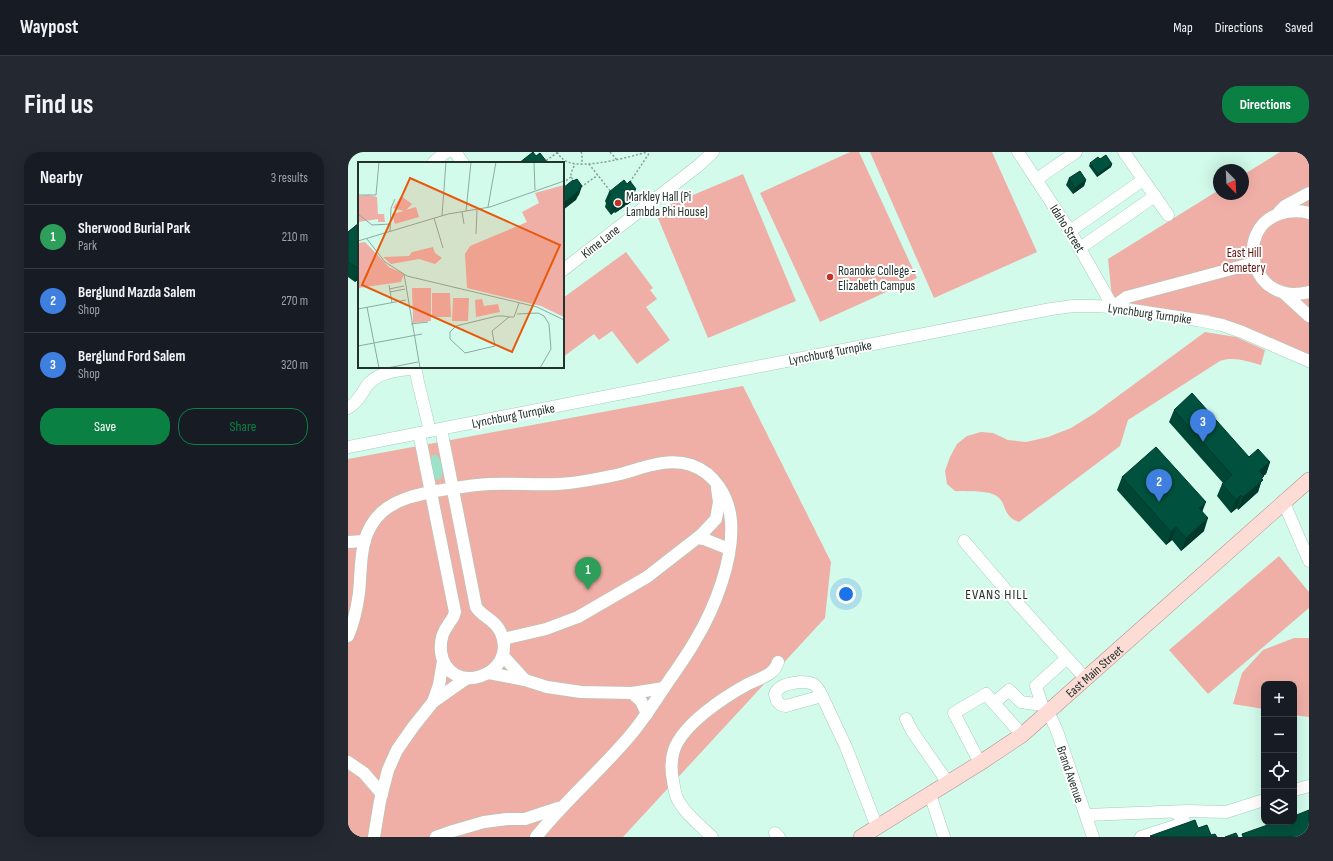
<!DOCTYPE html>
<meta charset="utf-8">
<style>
:root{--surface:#171b24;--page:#242831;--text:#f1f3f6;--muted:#9ea1a6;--line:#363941;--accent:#0b8043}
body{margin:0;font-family:"Sofia Sans Condensed",sans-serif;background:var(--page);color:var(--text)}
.controls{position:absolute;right:12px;bottom:12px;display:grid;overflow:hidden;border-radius:8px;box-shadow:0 4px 16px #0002}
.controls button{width:36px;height:36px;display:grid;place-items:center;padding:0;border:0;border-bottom:1px solid var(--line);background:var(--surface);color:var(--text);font:20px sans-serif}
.compass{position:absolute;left:865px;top:12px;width:36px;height:36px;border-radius:50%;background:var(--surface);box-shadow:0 4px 16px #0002;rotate:156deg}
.you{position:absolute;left:498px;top:442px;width:14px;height:14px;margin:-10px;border:3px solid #fff;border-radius:50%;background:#1a73e8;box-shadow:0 0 0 6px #1a73e833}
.badge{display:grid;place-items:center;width:26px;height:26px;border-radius:50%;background:var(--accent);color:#fff;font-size:13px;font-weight:700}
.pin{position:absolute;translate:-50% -33px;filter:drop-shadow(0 1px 2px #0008)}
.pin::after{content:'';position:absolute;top:21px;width:14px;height:12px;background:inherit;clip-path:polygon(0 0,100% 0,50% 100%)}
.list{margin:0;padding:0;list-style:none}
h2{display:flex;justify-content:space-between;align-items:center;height:52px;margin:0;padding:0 16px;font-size:17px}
h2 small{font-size:13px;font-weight:400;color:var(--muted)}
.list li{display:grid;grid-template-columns:26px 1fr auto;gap:12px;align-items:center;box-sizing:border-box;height:64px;padding:0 16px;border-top:1px solid var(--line)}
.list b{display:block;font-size:15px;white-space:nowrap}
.list p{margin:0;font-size:13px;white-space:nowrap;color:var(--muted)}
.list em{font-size:13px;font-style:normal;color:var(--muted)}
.actions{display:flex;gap:8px;padding:12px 16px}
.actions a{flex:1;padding:9px 0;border:1px solid var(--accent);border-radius:16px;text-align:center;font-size:14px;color:var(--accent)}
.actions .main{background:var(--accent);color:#fff}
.icon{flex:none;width:22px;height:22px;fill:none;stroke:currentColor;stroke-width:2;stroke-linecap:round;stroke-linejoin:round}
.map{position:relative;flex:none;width:961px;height:685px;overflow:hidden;border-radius:16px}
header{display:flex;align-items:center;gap:24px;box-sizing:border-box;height:56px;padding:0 20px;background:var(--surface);border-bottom:1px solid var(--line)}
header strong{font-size:19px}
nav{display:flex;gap:22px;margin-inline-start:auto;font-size:14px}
.intro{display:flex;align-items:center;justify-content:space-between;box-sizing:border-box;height:96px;padding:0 24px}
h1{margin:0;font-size:28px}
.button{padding:10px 18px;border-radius:16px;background:var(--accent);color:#fff;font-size:14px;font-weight:700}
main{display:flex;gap:24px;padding:0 24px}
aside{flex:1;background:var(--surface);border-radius:16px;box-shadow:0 4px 16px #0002}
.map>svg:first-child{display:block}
.green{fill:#efafa6}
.water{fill:#9de1c8}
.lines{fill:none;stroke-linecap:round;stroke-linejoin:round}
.minor-casing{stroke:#a5cdbd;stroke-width:13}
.major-casing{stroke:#b09189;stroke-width:16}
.path{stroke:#82a094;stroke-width:1.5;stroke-dasharray:2 2;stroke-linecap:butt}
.minor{stroke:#fff;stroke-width:12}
.major{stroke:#fddcd6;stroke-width:15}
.wall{fill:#004634}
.shaded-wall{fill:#00392b}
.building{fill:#00513d;stroke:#00392b}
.poi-dot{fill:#c03329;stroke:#fefefe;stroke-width:1.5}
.labels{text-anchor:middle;stroke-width:4;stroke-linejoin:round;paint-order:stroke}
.poi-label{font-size:13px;fill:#22322c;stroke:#fefefe;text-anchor:start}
.street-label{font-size:13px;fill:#22322c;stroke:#fefefe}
.park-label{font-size:13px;fill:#601610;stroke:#fefefe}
.neighbourhood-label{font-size:14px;letter-spacing:1px;fill:#22322c;stroke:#fefefe}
.inset-road{fill:none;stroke:#8cab9f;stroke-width:1}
.view{fill:#e8590c;fill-opacity:0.15;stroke:#e8590c;stroke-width:2}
.inset-edge{fill:none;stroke:#22322c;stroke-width:2}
</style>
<header>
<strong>Waypost</strong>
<nav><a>Map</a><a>Directions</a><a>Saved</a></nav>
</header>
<div class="intro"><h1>Find us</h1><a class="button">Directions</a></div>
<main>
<aside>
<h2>Nearby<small>3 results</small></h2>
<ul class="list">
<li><span class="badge" style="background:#2e9e5b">1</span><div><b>Sherwood Burial Park</b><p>Park</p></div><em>210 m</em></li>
<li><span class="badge" style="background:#3f7fe0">2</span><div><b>Berglund Mazda Salem</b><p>Shop</p></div><em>270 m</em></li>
<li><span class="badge" style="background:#3f7fe0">3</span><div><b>Berglund Ford Salem</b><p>Shop</p></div><em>320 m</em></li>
</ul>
<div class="actions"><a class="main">Save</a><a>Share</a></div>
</aside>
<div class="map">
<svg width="961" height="685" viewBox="0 0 961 685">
<rect width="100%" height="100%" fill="#d2fbeb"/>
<g class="green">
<polygon points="502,0 511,0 569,126 472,170 412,41"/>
<polygon points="522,0 644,0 689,100 586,146"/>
<polygon points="932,0 961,0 961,203 860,163 765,155 760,107 871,38 871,42 895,42 895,23"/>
<polygon points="395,22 448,149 360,186 307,59"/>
<polygon points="278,100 305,136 302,138 309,147 298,155 322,188 289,212 264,179 251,188 246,182 215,205 215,146"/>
<path d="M857 180 888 185 917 198 913 213C900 210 886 204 872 209L780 268 772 294 671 370C653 364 660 350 647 343 638 338 617 340 607 339L599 332 597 319 602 305 609 292 619 284 633 280 645 281 660 288 678 290 700 285 723 276 747 261Z"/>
<polygon points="395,234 483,410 477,466 275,685 0,685 0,307"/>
<polygon points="931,404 961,440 961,456 860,542 821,498"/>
<polygon points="946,486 961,486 961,565 946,563 946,532 916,532 916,557 885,552 894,521 915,498"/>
</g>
<path class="water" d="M84 303H89C94 309 96 319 93 327L88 328C83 321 81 311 84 303Z"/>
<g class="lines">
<defs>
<g id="minor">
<polyline points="107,0 115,11"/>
<polyline points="670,0 722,79 765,155 779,145 906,111"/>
<polyline points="776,0 820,63"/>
<polyline points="85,11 95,2 99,0"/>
<polyline points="689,27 728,0"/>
<polyline points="931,60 937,54 961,41"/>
<path d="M961 61C950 58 941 59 931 62 885 78 903 155 961 140"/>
<polyline points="722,79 795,28"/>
<polyline points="732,96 807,44"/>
<polyline points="215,118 350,14 365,0"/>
<polyline points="937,142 961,164"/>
<polyline points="67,215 70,230 82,279"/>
<path d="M0 256C9 251 13 243 18 235 29 219 50 219 67 216"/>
<path d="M71 281 107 460C106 466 103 468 100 473 94 481 92 490 93 500 100 547 171 524 153 481 147 467 135 466 128 455L93 277"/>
<polyline points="0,295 581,181 703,157 725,154 745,154 765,155 849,168 874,173 894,180 961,209"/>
<polyline points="936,351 961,409"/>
<polyline points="350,386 356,387 381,397"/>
<polyline points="616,389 663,444 737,526"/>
<polyline points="0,390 17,389"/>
<path d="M0 484C6 470 9 456 11 441 14 412 10 382 34 360 49 347 68 343 88 339 106 336 123 333 142 332 164 331 187 333 210 332 229 331 249 327 268 323 293 317 317 305 343 313 367 321 381 345 383 369 386 407 367 456 347 489 339 503 329 517 320 530 307 549 295 569 280 586 251 620 216 650 188 685"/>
<polyline points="155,487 198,477 230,465 299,425 353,383 368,367 371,350 369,336"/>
<polyline points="155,504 177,528 199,535 233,540 284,541 293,549 299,562"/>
<polyline points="719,506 688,534 694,553 700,559 709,579 745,685"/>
<polyline points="141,521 177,528"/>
<path d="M451 530C465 530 468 531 474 544L438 554 433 553 429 549 427 542C431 532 442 532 451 530Z"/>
<polyline points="284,541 316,536"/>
<polyline points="474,544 498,595 529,675"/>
<polyline points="85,550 91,533 95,509"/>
<polyline points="646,551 661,538 673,550 694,553"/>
<polyline points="558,567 564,579 600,631"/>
<polyline points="0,610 16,621 34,642"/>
<polyline points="632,611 606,561 638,542 674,583"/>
<polyline points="946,638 961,634"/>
<polyline points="582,642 596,685"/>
<polyline points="738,663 839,659 878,660 916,648"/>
<polyline points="427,681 431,685"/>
<polyline points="26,685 32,649 40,618 49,598 65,575 85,550 119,526"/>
<polyline points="88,685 105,679 136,670 159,667 177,667 210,656"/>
<path d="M364 685C352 673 336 661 329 646 327 641 326 635 325 629 323 619 323 608 326 598 335 572 376 545 400 532 411 526 426 524 430 510"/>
<polyline points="793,685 833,672 836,669 834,665 826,660"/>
</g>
<g id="major">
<path id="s1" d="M513 685 632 611 674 583 961 328"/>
</g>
</defs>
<use href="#minor" class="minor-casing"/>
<use href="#major" class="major-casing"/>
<g class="path">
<path d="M209 0C212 5 215 8 220 10 237 17 282 5 299 0"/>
<polyline points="233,0 234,2 234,12"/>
<polyline points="262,0 269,8"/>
<polyline points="195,11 210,0"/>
<polyline points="241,12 263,40"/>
<polyline points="227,30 223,25 223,21 227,12"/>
<polyline points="282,30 302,0"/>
<polyline points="215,31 223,25"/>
<polyline points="233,35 250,23"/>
</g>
<use href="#minor" class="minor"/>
<use href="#major" class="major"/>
</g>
<g class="wall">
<polygon points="752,7 764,12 763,15 749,25 741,14 742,11"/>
<polygon points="721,26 738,28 736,34 725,42 718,33"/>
<polygon points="261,40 285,46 284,47 283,50 267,61 266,60 263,63 257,55 258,51 257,49"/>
<polygon points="11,71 11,127 7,130 0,125 0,80"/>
<polygon points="826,258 901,305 922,310 918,322 915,324 910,340 890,358 889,356 883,361 869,344 874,332 875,331 821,270"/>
<polygon points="774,325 854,359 856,379 833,399 824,388 818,393 769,338"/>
</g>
<g class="shaded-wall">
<polygon points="764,12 763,15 749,25 750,22"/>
<polygon points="738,28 736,34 725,42 727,36"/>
<polygon points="234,34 231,43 230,44 228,48 215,58 215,54 217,50"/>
<polygon points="288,37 285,46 284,47 283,50 267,61 271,52"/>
<polygon points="270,51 266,60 263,63 266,53"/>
<polygon points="11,119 11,127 7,130"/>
<polygon points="922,310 918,322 915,324 910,340 890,358 895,345 911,319"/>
<polygon points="893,343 889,356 883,361 888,348"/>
<polygon points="858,350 853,363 851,356"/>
<polygon points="860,366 856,379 833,399 838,386"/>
<polygon points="828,375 824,388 818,393 823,380"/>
</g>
<g class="building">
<polygon points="185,0 188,4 192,1 199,10 197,11 171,11"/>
<polygon points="758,3 764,12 750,22 742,11 750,5 752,7"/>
<polygon points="732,19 738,28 727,36 721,26"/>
<polygon points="229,27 234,34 231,37 232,38 217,50 216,48 215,48 215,36 225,28 225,29"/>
<polygon points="276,28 279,32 282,29 288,37 285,39 286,40 271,52 270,51 266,53 260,45 263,43 261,40"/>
<polygon points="11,71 11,117 0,110 0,80"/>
<polygon points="844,241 901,305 910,297 922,310 911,319 916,324 913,326 915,328 895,345 893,343 888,348 874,332 884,323 826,258"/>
<polygon points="808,295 858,350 851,356 860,366 838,386 828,375 823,380 774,325"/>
<polygon points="961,658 961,685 895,685 894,682 928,670 946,670 946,664"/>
<polygon points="847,668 850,676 859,673 863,683 867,682 869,685 803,685 802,684"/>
<polygon points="888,681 890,685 877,685"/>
</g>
<g class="poi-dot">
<circle cx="270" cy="51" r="4"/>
<circle cx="482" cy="125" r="4"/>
</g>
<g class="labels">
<g class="poi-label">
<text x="278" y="49">Markley Hall (Pi<tspan x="278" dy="15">Lambda Phi House)</tspan></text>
<text x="490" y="123">Roanoke College -<tspan x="490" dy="15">Elizabeth Campus</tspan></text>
</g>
<g class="street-label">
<text transform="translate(720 76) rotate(58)" y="5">Idaho Street</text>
<text transform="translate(252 89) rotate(-38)" y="5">Kime Lane</text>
<text transform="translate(802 161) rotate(8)" y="5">Lynchburg Turnpike</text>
<text transform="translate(482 200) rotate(-11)" y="5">Lynchburg Turnpike</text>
<text transform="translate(165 263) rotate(-11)" y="5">Lynchburg Turnpike</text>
<text dy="5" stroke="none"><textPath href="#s1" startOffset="287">East Main Street</textPath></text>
<text transform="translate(723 622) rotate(71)" y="5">Brand Avenue</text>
</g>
<g class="park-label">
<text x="896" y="105">East Hill<tspan x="896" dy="15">Cemetery</tspan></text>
</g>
<g class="neighbourhood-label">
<text x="649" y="447">EVANS HILL</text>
</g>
</g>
<g transform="translate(10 10)">
<rect width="206" height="206" fill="#d2fbeb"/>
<path d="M206 23V155L183 144 109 126 107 92 112 84 169 60 164 50 181 41 177 31ZM10 33 19 35 20 52H26L27 60H20V57L0 60V34ZM43 34 54 42 48 48 58 45 61 55 37 62 34 52 46 49 35 46ZM7 80 31 105 46 112 43 120 0 126V81ZM75 85 77 91 84 96 77 102 61 97 33 102 25 95 51 94 54 90ZM54 126H73V159L55 161ZM74 131H92L93 155H74ZM95 136H111L110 159H94ZM124 137 126 144 140 142 142 150 118 155 117 138Z" fill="#efafa6"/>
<path class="inset-road" d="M176 0 177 28M0 33H18L21 0M130 45 138 0M108 49 113 0M104 50 106 62M0 52 14 63 33 62M84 54 88 0M76 56 85 86M32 70 33 46 37 37M118 72 119 48M9 77 27 100 49 114 179 145 206 158M0 79 90 52 132 45 206 19M46 112 62 206M31 123 34 141M31 127 46 124M32 130 47 127M9 145 21 206M0 147 48 138M159 152 180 151 186 154 191 162 193 187 182 206M151 155 134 169 137 184 107 191 92 177V170L98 164 139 154H146L151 155H156L161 141M53 162 70 160M0 184 64 172M29 206 60 200"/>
<path class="view" d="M52 16 202 83 154 190 4 123Z"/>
<rect width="206" height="206" class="inset-edge"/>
</g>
</svg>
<div class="controls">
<button>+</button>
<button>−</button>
<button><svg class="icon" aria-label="locate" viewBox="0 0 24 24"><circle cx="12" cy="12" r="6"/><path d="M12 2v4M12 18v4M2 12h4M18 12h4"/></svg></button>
<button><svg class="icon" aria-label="layers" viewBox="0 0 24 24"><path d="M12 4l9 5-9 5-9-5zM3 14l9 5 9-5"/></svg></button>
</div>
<svg class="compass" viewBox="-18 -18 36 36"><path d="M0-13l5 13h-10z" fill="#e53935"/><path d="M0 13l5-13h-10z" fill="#9ea1a6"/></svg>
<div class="you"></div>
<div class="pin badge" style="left:240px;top:438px;background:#2e9e5b">1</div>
<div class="pin badge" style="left:811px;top:350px;background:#3f7fe0">2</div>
<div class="pin badge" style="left:855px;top:290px;background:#3f7fe0">3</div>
</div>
</main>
